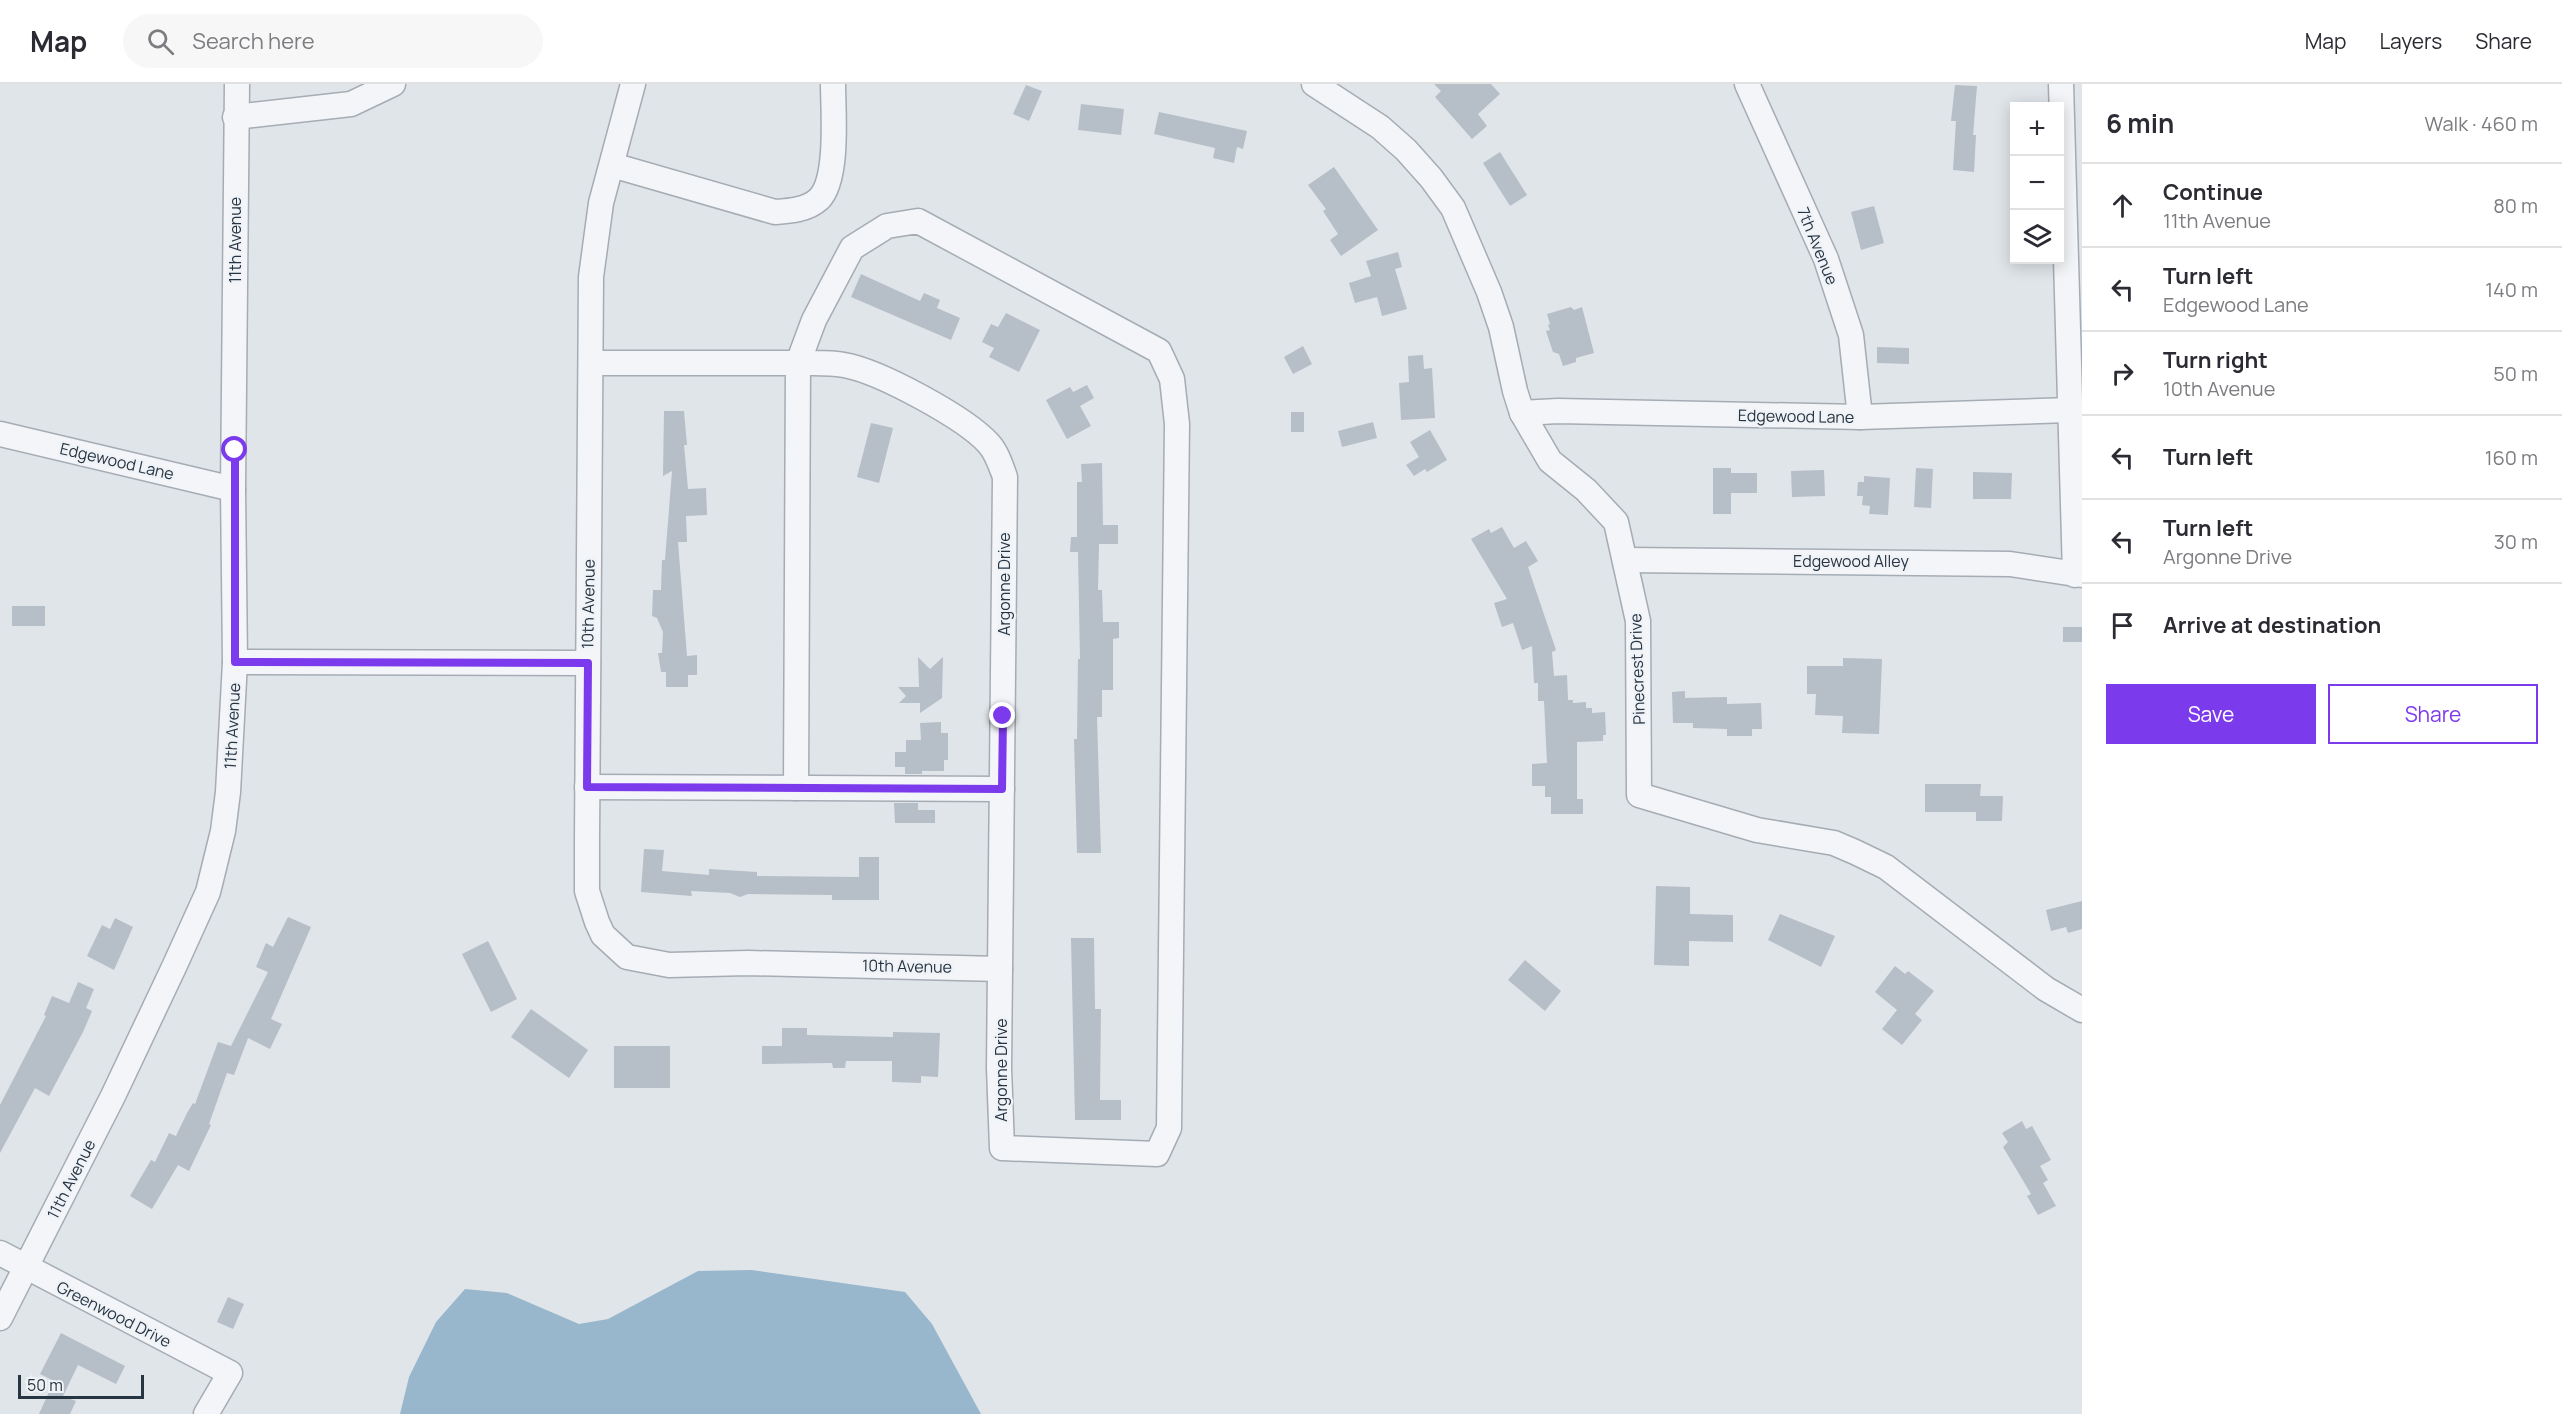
<!DOCTYPE html>
<meta charset="utf-8">
<style>
:root{--surface:#fff;--page:#f7f7f7;--text:#2b2b33;--muted:#7c7c81;--line:#e1e1e2;--accent:#7c3aed}
body{margin:0;font-family:Manrope,sans-serif;background:var(--page);color:var(--text)}
.controls{position:absolute;right:18px;top:18px;display:grid;overflow:hidden;border-radius:0px;box-shadow:0 3px 15px #0003}
.controls button{width:54px;height:54px;display:grid;place-items:center;padding:0;border:0;border-bottom:2px solid var(--line);background:var(--surface);color:var(--text);font:30px sans-serif}
.scale{position:absolute;left:18px;bottom:15px;width:126px;box-sizing:border-box;padding-left:6px;border:3px solid #273442;border-top:0;font-size:16px;line-height:21px;white-space:nowrap;color:#273442;-webkit-text-stroke:4px #eff3f7;paint-order:stroke}
.stop{position:absolute;width:18px;height:18px;margin:-14px;border:4px solid #7c3aed;border-radius:50%;background:#fff}
.stop.end{background:#7c3aed;border-color:#fff;box-shadow:0 2px 6px #0008}
.list{margin:0;padding:0;list-style:none}
h2{display:flex;justify-content:space-between;align-items:center;height:78px;margin:0;padding:0 24px;font-size:26px}
h2 small{font-size:20px;font-weight:400;color:var(--muted)}
.list li{display:grid;grid-template-columns:39px 1fr auto;gap:18px;align-items:center;box-sizing:border-box;height:84px;padding:0 24px;border-top:2px solid var(--line)}
.list b{display:block;font-size:22px;white-space:nowrap}
.list p{margin:0;font-size:20px;white-space:nowrap;color:var(--muted)}
.list em{font-size:20px;font-style:normal;color:var(--muted)}
.actions{display:flex;gap:12px;padding:18px 24px}
.actions a{flex:1;padding:14px 0;border:2px solid var(--accent);border-radius:0px;text-align:center;font-size:21px;color:var(--accent)}
.actions .main{background:var(--accent);color:#fff}
.icon{flex:none;width:33px;height:33px;fill:none;stroke:currentColor;stroke-width:2;stroke-linecap:round;stroke-linejoin:round}
.map{position:relative;flex:none;width:2082px;height:1330px;overflow:hidden}
header{display:flex;align-items:center;gap:36px;box-sizing:border-box;height:84px;padding:0 30px;background:var(--surface);border-bottom:2px solid var(--line)}
header strong{font-size:28px}
nav{display:flex;gap:33px;margin-inline-start:auto;font-size:21px}
.search{width:420px;height:54px;background:var(--page);display:flex;align-items:center;gap:15px;box-sizing:border-box;padding:0 21px;border-radius:33px;color:var(--muted);font-size:22px}
main{display:flex}
aside{flex:1;background:var(--surface)}
.map>svg:first-child{display:block}
.water{fill:#98b7cc}
.building{fill:#b6bec7}
.lines{fill:none;stroke-linecap:round;stroke-linejoin:round}
.minor-casing{stroke:#a5acb4;stroke-width:27}
.minor{stroke:#f3f5f8;stroke-width:24}
.route{stroke:#7c3aed;stroke-width:8}
.labels{text-anchor:middle;stroke-width:4.5;stroke-linejoin:round;paint-order:stroke}
.street-label{font-size:16px;fill:#273442;stroke:#eff3f7}
</style>
<header>
<strong>Map</strong>
<div class="search"><svg class="icon" aria-label="search" viewBox="0 0 24 24"><circle cx="10" cy="10" r="6"/><path d="M15 15l6 6"/></svg>Search here</div>
<nav><a>Map</a><a>Layers</a><a>Share</a></nav>
</header>
<main>
<div class="map">
<svg width="2082" height="1330" viewBox="0 0 2082 1330">
<rect width="100%" height="100%" fill="#e0e5ea"/>
<polygon class="water" points="752,1186 905,1208 932,1240 981,1330 400,1330 409,1293 436,1238 465,1205 507,1209 579,1240 608,1235 698,1187"/>
<g class="building">
<polygon points="1434,0 1491,0 1500,10 1478,30 1487,42 1472,55 1435,13 1441,7"/>
<polygon points="1026,1 1042,7 1029,37 1013,30"/>
<polygon points="1955,1 1977,2 1973,51 1976,51 1974,88 1953,86 1956,37 1951,37"/>
<polygon points="1081,20 1124,25 1121,51 1078,46"/>
<polygon points="1159,28 1247,47 1243,65 1237,63 1234,79 1213,74 1215,64 1154,50"/>
<polygon points="1500,68 1527,111 1510,122 1483,79"/>
<polygon points="1334,83 1378,146 1341,172 1330,156 1338,150 1323,127 1326,125 1308,101"/>
<polygon points="1874,122 1884,159 1861,166 1851,128"/>
<polygon points="1398,168 1402,183 1395,185 1407,225 1382,232 1377,213 1355,219 1349,199 1371,192 1366,177"/>
<polygon points="861,190 920,217 924,209 940,216 937,224 960,234 951,256 851,213"/>
<polygon points="1571,223 1574,226 1582,223 1594,269 1576,274 1576,278 1563,282 1559,270 1553,268 1546,247 1550,246 1548,241 1550,240 1547,230"/>
<polygon points="1006,229 1040,246 1019,288 989,273 994,264 982,258 991,240 998,243"/>
<polygon points="1303,262 1312,280 1293,290 1284,273"/>
<polygon points="1877,263 1909,264 1909,280 1877,279"/>
<polygon points="1423,271 1424,285 1432,284 1435,334 1401,336 1399,299 1409,298 1408,272"/>
<polygon points="1087,301 1094,314 1080,322 1091,342 1067,355 1046,316 1070,303 1073,308"/>
<polygon points="664,327 684,327 687,361 684,361 688,405 706,404 707,431 686,432 687,458 678,458 687,572 697,571 697,591 688,591 688,603 666,603 666,588 661,588 658,569 662,569 663,548 657,534 652,532 653,506 661,506 662,476 665,476 672,387 663,392"/>
<rect x="1291" y="328" width="13" height="20"/>
<polygon points="1373,338 1377,354 1342,363 1338,347"/>
<polygon points="871,339 893,344 879,399 857,393"/>
<polygon points="1430,346 1447,376 1427,388 1425,385 1414,392 1406,381 1419,373 1410,358"/>
<polygon points="1102,379 1103,441 1118,441 1118,460 1099,460 1098,506 1102,506 1103,538 1119,538 1119,554 1113,555 1113,606 1102,606 1102,633 1097,633 1101,769 1077,769 1074,655 1077,655 1078,575 1080,575 1078,468 1070,468 1071,453 1077,453 1077,398 1082,398 1081,380"/>
<polygon points="1713,384 1731,384 1731,389 1757,389 1757,409 1731,409 1731,430 1713,430"/>
<polygon points="1916,384 1933,385 1931,424 1914,423"/>
<polygon points="1824,386 1825,412 1792,413 1791,387"/>
<polygon points="1973,388 2012,389 2011,415 1973,415"/>
<polygon points="1864,392 1890,394 1888,431 1869,430 1870,422 1862,421 1863,412 1857,412 1858,398 1864,398"/>
<polygon points="1502,443 1514,464 1526,457 1538,477 1528,483 1556,566 1552,568 1554,592 1567,591 1568,616 1573,616 1573,619 1586,618 1586,624 1592,624 1592,629 1605,628 1606,651 1603,651 1603,657 1577,658 1577,715 1583,715 1583,730 1551,730 1551,713 1545,713 1545,702 1532,702 1532,680 1547,679 1544,617 1538,617 1538,599 1534,599 1532,562 1522,566 1513,539 1502,543 1494,519 1507,515 1471,455 1489,445 1491,449"/>
<rect x="12" y="522" width="33" height="20"/>
<rect x="2063" y="543" width="19" height="15"/>
<polygon points="918,573 930,585 943,573 942,614 920,629 920,619 899,619 906,612 898,603 919,603"/>
<polygon points="1843,574 1882,575 1879,650 1842,649 1843,632 1815,631 1816,610 1807,610 1807,582 1843,582"/>
<polygon points="1685,607 1685,614 1727,613 1727,620 1761,619 1762,645 1752,645 1752,652 1727,652 1727,645 1693,644 1693,639 1673,639 1672,608"/>
<polygon points="941,638 941,649 948,649 948,676 944,676 944,687 922,687 922,690 905,690 905,683 895,683 895,668 906,668 906,656 921,656 920,639"/>
<polygon points="1925,700 1981,700 1980,712 2003,712 2002,737 1976,737 1976,728 1925,728"/>
<polygon points="894,719 918,719 918,726 935,726 935,739 895,739"/>
<polygon points="644,765 664,766 662,787 709,791 709,785 757,788 757,792 859,793 859,773 879,773 879,816 832,816 832,811 748,810 740,813 730,809 691,807 692,812 641,808"/>
<polygon points="1656,802 1690,803 1690,830 1733,831 1733,858 1689,857 1689,882 1654,881"/>
<polygon points="2082,817 2082,845 2068,849 2066,843 2051,847 2046,826"/>
<polygon points="1780,830 1835,852 1821,883 1768,856"/>
<polygon points="288,833 311,843 271,935 282,940 270,965 248,954 234,991 227,989 209,1040 211,1041 189,1087 178,1081 152,1125 130,1112 151,1076 155,1078 169,1049 176,1052 187,1029 193,1019 195,1020 218,958 231,962 268,888 256,883 266,859 273,863"/>
<polygon points="115,834 133,843 114,886 87,872 102,841 110,845"/>
<polygon points="1071,854 1094,854 1095,925 1101,925 1100,1016 1121,1016 1121,1036 1075,1036"/>
<polygon points="488,857 517,915 491,928 462,870"/>
<polygon points="1525,876 1561,907 1545,927 1508,896"/>
<polygon points="1895,882 1905,890 1908,887 1934,907 1915,930 1922,936 1902,961 1882,945 1897,926 1875,908"/>
<polygon points="78,898 94,905 86,924 92,927 83,948 49,1012 35,1004 0,1069 0,1021 46,932 44,931 52,912 69,919"/>
<polygon points="531,925 588,966 569,994 511,953"/>
<polygon points="782,944 807,944 807,951 893,953 893,948 940,949 938,993 921,992 921,999 892,998 892,977 846,977 845,984 833,984 832,979 762,980 762,962 782,962"/>
<rect x="614" y="962" width="56" height="42"/>
<polygon points="2022,1037 2026,1045 2032,1042 2051,1076 2040,1082 2048,1096 2043,1099 2056,1122 2038,1131 2027,1112 2031,1110 2003,1063 2008,1058 2002,1049"/>
<polygon points="228,1213 244,1220 233,1245 217,1238"/>
<polygon points="61,1249 125,1282 116,1300 78,1281 63,1312 76,1317 70,1330 39,1330 54,1297 40,1290"/>
</g>
<g class="lines">
<defs>
<g id="minor">
<polyline points="633,0 601,119 591,193 587,756 587,807 597,838 603,851 627,873 669,881 748,879 1000,885"/>
<polyline points="1314,0 1380,43 1406,66 1431,94 1453,124 1489,208 1501,243 1515,307 1522,329 1550,377 1586,406 1616,438 1638,537 1639,711 1757,746 1834,759 1855,768 1886,783 2046,905 2082,926"/>
<polyline points="1747,0 1826,175 1851,251 1860,333"/>
<polyline points="2061,0 2075,491"/>
<polyline points="235,33 351,20 393,0"/>
<path d="M612 81 775 128C790 127 807 126 819 115 839 95 833 27 833 0"/>
<path d="M591 279H798C814 279 829 278 844 281 879 287 966 334 989 360 997 369 1001 382 1005 393L999 984 1002 1064 1157 1070 1169 1044 1177 340 1172 295 1159 267 918 137 887 142 852 164 814 236 798 279 796 704"/>
<polyline points="1522,329 1558,327 1860,333 2070,326"/>
<polyline points="0,350 233,405"/>
<polyline points="1625,476 2010,480 2082,491"/>
<polyline points="235,578 588,579"/>
<polyline points="587,703 1002,705"/>
<polyline points="0,1169 230,1289 206,1330"/>
<polyline points="0,1234 113,1012 174,883 208,808 223,747 228,708 235,578 233,405 237,0"/>
</g>
</defs>
<use href="#minor" class="minor-casing"/>
<use href="#minor" class="minor"/>
</g>
<g class="lines">
<polyline class="route" points="235,366 235,578 588,579 587,703 1002,705 1003,632"/>
</g>
<g class="labels">
<g class="street-label">
<text transform="translate(235 156) rotate(-90)" y="6">11th Avenue</text>
<text transform="translate(1818 162) rotate(68)" y="6">7th Avenue</text>
<text transform="translate(1796 332) rotate(1)" y="6">Edgewood Lane</text>
<text transform="translate(117 377) rotate(13)" y="6">Edgewood Lane</text>
<text x="1851" y="483">Edgewood Alley</text>
<text transform="translate(1004 500) rotate(-90)" y="6">Argonne Drive</text>
<text transform="translate(588 520) rotate(-89)" y="6">10th Avenue</text>
<text transform="translate(1637 585) rotate(-92)" y="6">Pinecrest Drive</text>
<text transform="translate(232 642) rotate(-87)" y="6">11th Avenue</text>
<text transform="translate(907 882) rotate(1)" y="6">10th Avenue</text>
<text transform="translate(1001 986) rotate(-90)" y="6">Argonne Drive</text>
<text transform="translate(71 1095) rotate(-63)" y="6">11th Avenue</text>
<text transform="translate(114 1230) rotate(27)" y="6">Greenwood Drive</text>
</g>
</g>
</svg>
<div class="controls">
<button>+</button>
<button>−</button>
<button><svg class="icon" aria-label="layers" viewBox="0 0 24 24"><path d="M12 4l9 5-9 5-9-5zM3 14l9 5 9-5"/></svg></button>
</div>
<div class="scale">50 m</div>
<div class="stop" style="left:235px;top:366px"></div>
<div class="stop end" style="left:1003px;top:632px"></div>
</div>
<aside>
<h2>6 min<small>Walk · 460 m</small></h2>
<ul class="list">
<li><svg class="icon" aria-label="ahead" viewBox="0 0 24 24"><path d="M12 20V5M6 11l6-6 6 6"/></svg><div><b>Continue</b><p>11th Avenue</p></div><em>80 m</em></li>
<li><svg class="icon" aria-label="left" viewBox="0 0 24 24"><path d="M17 20v-9H6M10 6l-5 5 5 5"/></svg><div><b>Turn left</b><p>Edgewood Lane</p></div><em>140 m</em></li>
<li><svg class="icon" aria-label="right" viewBox="0 0 24 24"><path d="M7 20v-9h11M14 6l5 5-5 5"/></svg><div><b>Turn right</b><p>10th Avenue</p></div><em>50 m</em></li>
<li><svg class="icon" aria-label="left" viewBox="0 0 24 24"><path d="M17 20v-9H6M10 6l-5 5 5 5"/></svg><div><b>Turn left</b></div><em>160 m</em></li>
<li><svg class="icon" aria-label="left" viewBox="0 0 24 24"><path d="M17 20v-9H6M10 6l-5 5 5 5"/></svg><div><b>Turn left</b><p>Argonne Drive</p></div><em>30 m</em></li>
<li><svg class="icon" aria-label="arrive" viewBox="0 0 24 24"><path d="M6 21V4h12l-3 4 3 4H6"/></svg><div><b>Arrive at destination</b></div></li>
</ul>
<div class="actions"><a class="main">Save</a><a>Share</a></div>
</aside>
</main>
